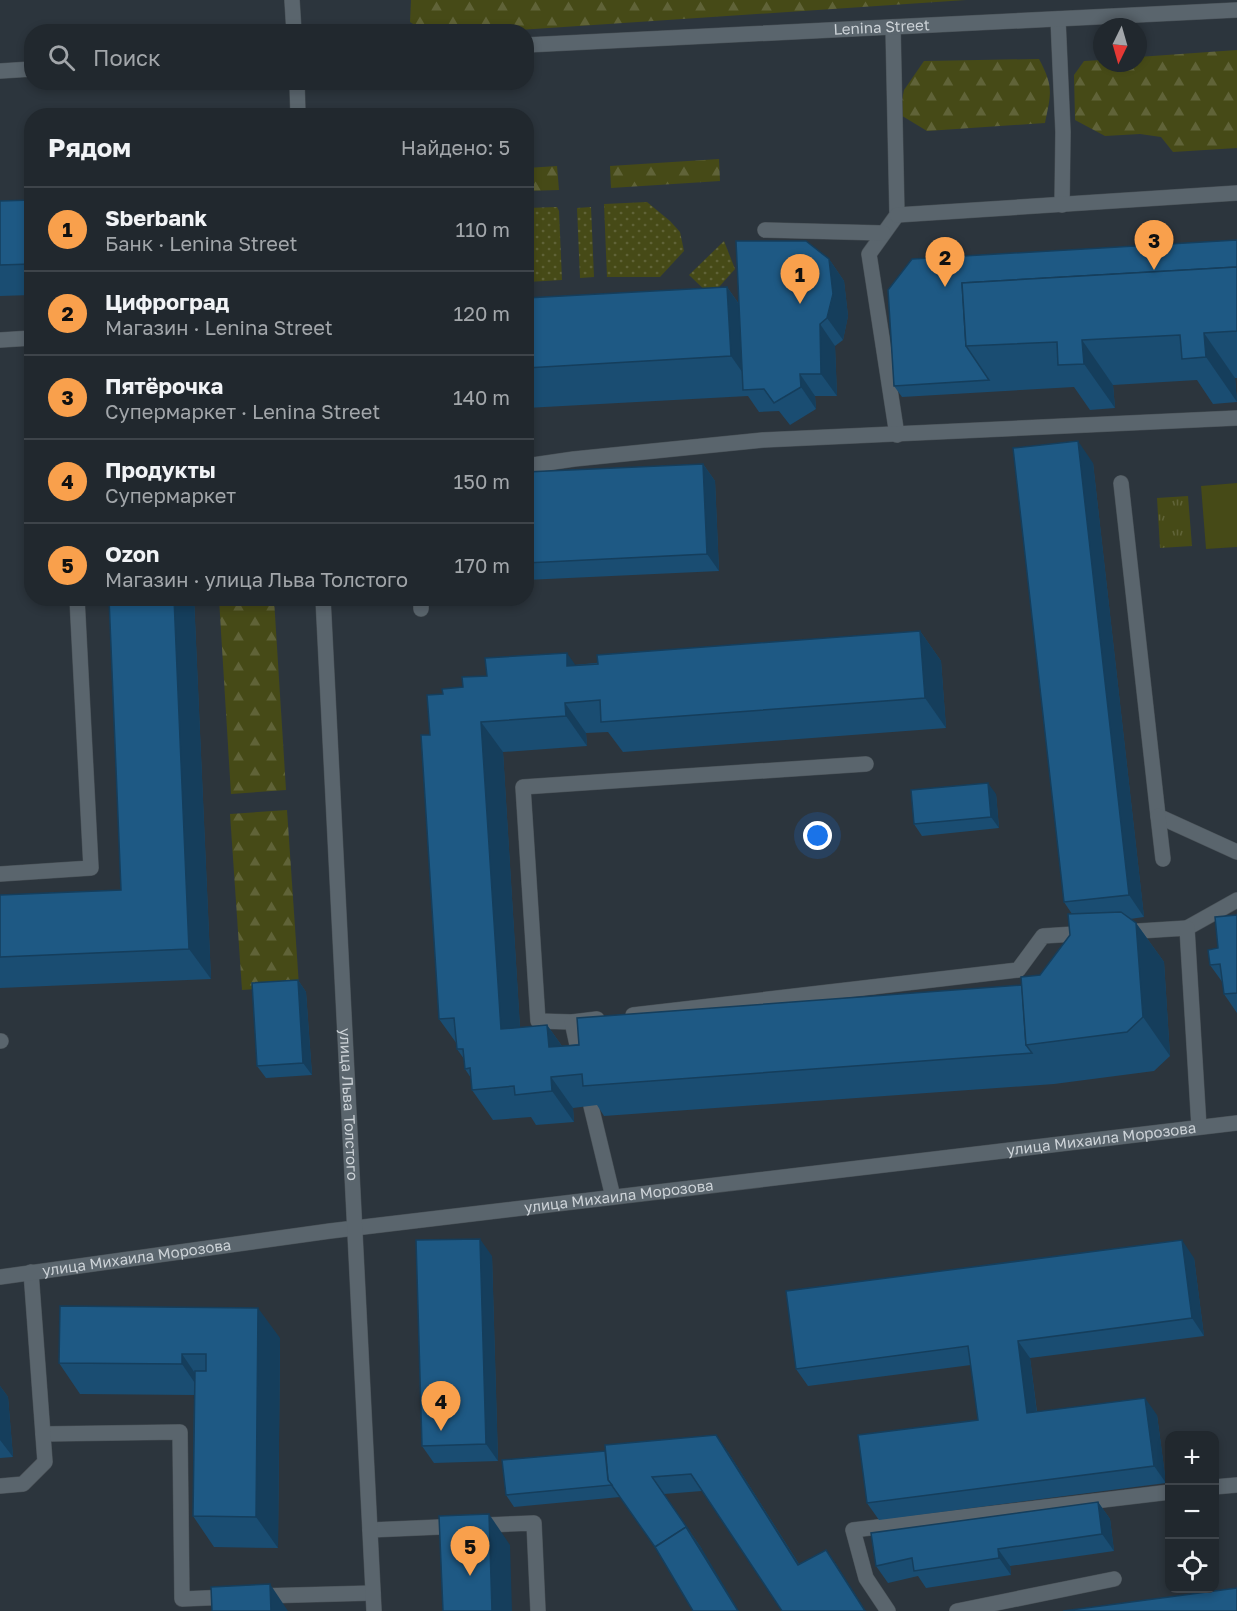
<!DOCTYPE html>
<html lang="ru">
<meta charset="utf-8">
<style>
:root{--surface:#21282e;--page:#2d343a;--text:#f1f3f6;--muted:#a2a6aa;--line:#3e444a;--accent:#f9a04c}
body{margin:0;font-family:"Golos Text",sans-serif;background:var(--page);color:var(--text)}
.controls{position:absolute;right:18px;bottom:18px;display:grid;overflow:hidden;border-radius:12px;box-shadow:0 3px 9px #0003}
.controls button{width:54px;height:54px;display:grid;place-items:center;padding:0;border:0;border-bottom:2px solid var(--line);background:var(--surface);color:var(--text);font:30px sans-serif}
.compass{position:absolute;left:1093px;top:18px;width:54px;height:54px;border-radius:50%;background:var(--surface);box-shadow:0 3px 9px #0003;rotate:185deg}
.you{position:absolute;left:818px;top:836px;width:21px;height:21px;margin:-15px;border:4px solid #fff;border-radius:50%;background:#1a73e8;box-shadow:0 0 0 9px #1a73e833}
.badge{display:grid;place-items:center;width:39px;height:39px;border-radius:50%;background:var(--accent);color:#111;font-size:20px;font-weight:700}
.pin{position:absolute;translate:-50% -50px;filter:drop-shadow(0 2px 3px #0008)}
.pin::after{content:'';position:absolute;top:32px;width:21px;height:18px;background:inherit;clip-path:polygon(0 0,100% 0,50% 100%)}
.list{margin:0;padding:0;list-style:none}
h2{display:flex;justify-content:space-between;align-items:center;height:78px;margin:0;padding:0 24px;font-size:26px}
h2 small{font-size:20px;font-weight:400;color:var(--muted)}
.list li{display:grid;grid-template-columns:39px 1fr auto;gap:18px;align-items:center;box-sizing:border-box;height:84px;padding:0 24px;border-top:2px solid var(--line)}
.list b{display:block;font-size:22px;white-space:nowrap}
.list p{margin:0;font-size:20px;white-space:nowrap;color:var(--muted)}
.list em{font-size:20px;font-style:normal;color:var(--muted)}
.icon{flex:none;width:33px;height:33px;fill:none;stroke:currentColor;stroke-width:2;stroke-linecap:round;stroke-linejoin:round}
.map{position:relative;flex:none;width:1237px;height:1611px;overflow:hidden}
.search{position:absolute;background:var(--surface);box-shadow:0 3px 9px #0003;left:24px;top:24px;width:510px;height:66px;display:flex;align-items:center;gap:15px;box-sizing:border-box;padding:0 21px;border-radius:24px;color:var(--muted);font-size:22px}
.panel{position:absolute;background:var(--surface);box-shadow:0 3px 9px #0003;left:24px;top:108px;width:510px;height:498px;border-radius:24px}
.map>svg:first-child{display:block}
.grass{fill:url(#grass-dots)}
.forest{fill:url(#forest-firs)}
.park{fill:url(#park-tufts)}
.garden{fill:#464a17}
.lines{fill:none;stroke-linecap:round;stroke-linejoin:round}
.lane-casing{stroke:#485056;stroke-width:16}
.street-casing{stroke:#485056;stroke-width:16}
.secondary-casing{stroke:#485056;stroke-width:16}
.lane{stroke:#5a656d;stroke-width:15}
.street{stroke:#5a656d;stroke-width:15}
.secondary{stroke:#5a656d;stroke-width:15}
.wall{fill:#1a4d72}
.shaded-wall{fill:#153e5c}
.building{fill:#1e5984;stroke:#153e5c;stroke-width:1.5}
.labels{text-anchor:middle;stroke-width:5;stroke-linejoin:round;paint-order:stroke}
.street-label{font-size:15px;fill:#ccd2d7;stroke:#181c20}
</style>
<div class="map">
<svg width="1237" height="1611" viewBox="0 0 1237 1611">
<defs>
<pattern id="grass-dots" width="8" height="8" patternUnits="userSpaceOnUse" patternTransform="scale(1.5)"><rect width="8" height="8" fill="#464a17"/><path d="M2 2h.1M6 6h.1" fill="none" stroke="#606338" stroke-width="1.8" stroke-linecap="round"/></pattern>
<pattern id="forest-firs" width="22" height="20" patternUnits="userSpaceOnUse" patternTransform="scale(1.5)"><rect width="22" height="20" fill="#464a17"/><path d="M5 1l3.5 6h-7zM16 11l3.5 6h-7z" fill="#606338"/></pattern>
<pattern id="park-tufts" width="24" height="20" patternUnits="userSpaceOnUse" patternTransform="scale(1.5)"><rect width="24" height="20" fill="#464a17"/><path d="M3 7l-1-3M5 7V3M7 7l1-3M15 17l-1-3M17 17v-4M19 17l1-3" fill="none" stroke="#606338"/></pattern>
</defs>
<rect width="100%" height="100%" fill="#2c353d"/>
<g class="grass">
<polygon points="647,202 670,221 680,232 684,251 660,277 607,277 604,204"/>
<polygon points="557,207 559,211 562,280 527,282 527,208"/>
<polygon points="591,207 594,277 580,278 577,208"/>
<polygon points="724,241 735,269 711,296 689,275"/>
</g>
<g class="forest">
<polygon points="411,0 966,0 506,31 424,31 410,22"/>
<polygon points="1237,50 1237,148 1173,152 1161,137 1140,134 1105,136 1075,120 1074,75 1084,61 1102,60 1102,63 1138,63 1138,57"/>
<path d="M1039 59C1054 87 1051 93 1045 123L927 131 899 114 904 90 924 61Z"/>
<polygon points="719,159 720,181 611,188 610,166"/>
<polygon points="557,166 559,190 527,191 527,168"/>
<polygon points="219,599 274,599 286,790 231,794"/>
<polygon points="287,810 299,986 242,990 230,814"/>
</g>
<polygon class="park" points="1188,496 1192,546 1160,548 1157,498"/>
<polygon class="garden" points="1237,483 1237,547 1206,549 1201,486"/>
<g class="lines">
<defs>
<g id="lane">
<polyline points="1058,19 1063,132 1062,205"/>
<polyline points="893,27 897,215 869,254 897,435"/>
<polyline points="897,215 1237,193"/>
<polyline points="765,230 883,233"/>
<polyline points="0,340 32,338"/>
<polyline points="526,466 574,459 763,440 1237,418"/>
<polyline points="1121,483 1158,816 1237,852"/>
<polyline points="421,598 421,609"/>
<polyline points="1158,816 1163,859"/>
<polyline points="0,874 91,868 77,598"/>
<polyline points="1187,928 1237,900"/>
<polyline points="1123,932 1187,928 1199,1127"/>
<polyline points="633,1015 1018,970 1043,936 1090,933"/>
<polyline points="597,1019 572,1022 538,1021 523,787 866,764"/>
<polyline points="572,1022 581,1063"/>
<polyline points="0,1041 1,1041"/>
<polyline points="591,1106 613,1197"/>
<polyline points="43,1434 180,1432 182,1599 229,1597"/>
<polyline points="0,1486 23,1484 45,1462 31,1272"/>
<polyline points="1214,1487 1237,1485"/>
<polyline points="370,1530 534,1523 538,1611"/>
<polyline points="259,1596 373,1593"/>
<polyline points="888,1611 866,1578 853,1530 1170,1492"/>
<polyline points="957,1611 1114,1579"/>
</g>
<g id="street">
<path id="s1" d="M0 1277 330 1231 1237 1123"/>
</g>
<g id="secondary">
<polyline points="292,0 294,32"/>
<path id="s2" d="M526 45 1237 10"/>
<polyline points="0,71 32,69"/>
<polyline points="297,82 298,116"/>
<path id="s3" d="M323 598 374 1611"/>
</g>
</defs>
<use href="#lane" class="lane-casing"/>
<use href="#street" class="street-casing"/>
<use href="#secondary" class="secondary-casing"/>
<use href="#lane" class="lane"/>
<use href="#street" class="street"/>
<use href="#secondary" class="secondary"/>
</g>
<g class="wall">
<polygon points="32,200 32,295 0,296 0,201"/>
<polygon points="1237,240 1237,378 1235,378 1237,402 1213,404 1197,380 1113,385 1115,408 1090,410 1074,387 902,397 894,386 888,290"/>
<polygon points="829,259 844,281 848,316 843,340 835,346 837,396 815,396 816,409 790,425 779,411 759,412 748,396 526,408 526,298 727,287 739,304"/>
<polygon points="1093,463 1144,917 1130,919 1136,923 1164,962 1170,1056 1154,1071 1054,1084 604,1116 597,1105 573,1108 574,1122 536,1125 531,1117 493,1120 472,1090 471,1078 465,1069 464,1059 457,1049 457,1044 439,1019 430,735 443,694 463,687 487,676 575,665 920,631 941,661 946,728 623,752 608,732 586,733 587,746 503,752 520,1028 547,1025 562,1046 1022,985 1040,975 1070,935 1072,914 1064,902"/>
<polygon points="703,464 715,481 719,571 526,580 526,472"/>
<polygon points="109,598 194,598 211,979 0,988 0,895 121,890"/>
<polygon points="996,794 999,828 922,836 914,824"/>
<polygon points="1237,915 1237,1013 1224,994 1223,983 1210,965"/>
<polygon points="298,980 306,992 312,1075 266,1078 257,1066"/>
<polygon points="492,1256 498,1461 434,1463 422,1446"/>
<polygon points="1194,1258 1204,1336 1030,1358 1037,1412 1157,1415 1166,1483 879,1520 867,1503 978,1420 971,1365 808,1386 796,1369"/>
<polygon points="280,1338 278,1548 214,1547 193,1516 194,1395 80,1394 59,1363"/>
<polygon points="0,1386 8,1397 13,1457 0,1458"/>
<polygon points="728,1452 799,1564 826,1550 838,1567 782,1611 702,1491 664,1494 702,1549 655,1547 620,1497 514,1507 506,1495"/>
<polygon points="1098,1502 1110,1519 1114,1551 1010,1566 1011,1575 926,1588 918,1576 888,1583 876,1566"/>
</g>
<g class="shaded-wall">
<polygon points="829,259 844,281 848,316 843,340 827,318"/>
<polygon points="727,287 754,326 754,389 731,356"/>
<polygon points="820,324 835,346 837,396 821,374"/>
<polygon points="1204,333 1235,378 1237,402 1206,357"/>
<polygon points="1082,340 1113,385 1115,408 1084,364"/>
<polygon points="800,374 815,396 816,409 801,387"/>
<polygon points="1078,441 1093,463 1144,917 1129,895"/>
<polygon points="703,464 715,481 719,571 707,554"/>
<polygon points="174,598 194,598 211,979 189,949"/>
<polygon points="920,631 941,661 946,728 925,698"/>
<polygon points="567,653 588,683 567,666"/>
<polygon points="565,703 586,733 587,746 566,716"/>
<polygon points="481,722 503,752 522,1060 501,1029"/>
<polygon points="988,783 996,794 999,828 991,817"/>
<polygon points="1136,923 1164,962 1170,1056 1143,1017"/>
<polygon points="298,980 306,992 312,1075 303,1063"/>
<polygon points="547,1025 569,1056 549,1047"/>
<polygon points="551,1077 573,1108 574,1122 552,1091"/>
<polygon points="480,1239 492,1256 498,1461 486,1444"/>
<polygon points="1182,1240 1194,1258 1204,1336 1192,1318"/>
<polygon points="258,1308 280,1338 278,1548 256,1517"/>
<polygon points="1018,1341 1030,1358 1039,1430 1027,1413"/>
<polygon points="182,1354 203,1385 203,1395 182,1364"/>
<polygon points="0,1386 8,1397 13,1457 0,1440"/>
<polygon points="1145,1398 1157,1415 1166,1483 1154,1466"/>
<polygon points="716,1435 728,1452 810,1582 798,1565"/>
<polygon points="652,1477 702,1549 739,1611 738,1611"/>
<polygon points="1098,1502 1110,1519 1114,1551 1102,1534"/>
<polygon points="489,1514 510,1545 512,1611 492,1611"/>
<polygon points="998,1549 1010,1566 1011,1575 999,1558"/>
<polygon points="826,1550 838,1567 866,1611 865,1611"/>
<polygon points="270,1584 288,1611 271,1611"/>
</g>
<g class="building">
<polygon points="32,200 32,264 0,265 0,201"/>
<polygon points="1237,240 1237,267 962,283 966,346 989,380 894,386 888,290 912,259"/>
<polygon points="736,241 806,241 829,259 833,294 827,318 820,324 821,374 800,374 801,387 774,403 764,389 743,390"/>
<polygon points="1237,267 1237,331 1204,333 1206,357 1182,359 1180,335 1082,340 1084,364 1058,365 1057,342 966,346 962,283"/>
<polygon points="727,287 731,356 526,368 526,298"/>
<polygon points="1078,441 1129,895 1064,902 1013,448"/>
<polygon points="703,464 707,554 526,563 526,472"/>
<polygon points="109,598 174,598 189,949 0,957 0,895 121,890"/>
<polygon points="920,631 925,698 601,722 600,700 565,703 566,716 481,722 501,1029 547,1025 549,1047 579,1045 577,1018 1022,985 1026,1045 1032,1053 583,1086 582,1074 551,1077 552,1091 515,1095 514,1086 472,1090 470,1068 465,1069 463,1049 457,1049 454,1018 439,1019 421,735 430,735 427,695 443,694 442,689 463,687 462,677 487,676 485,658 567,653 567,666 598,664 597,655"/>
<polygon points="988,783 991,817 914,824 911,790"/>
<polygon points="1121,912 1136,923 1143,1017 1127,1032 1026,1045 1021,977 1040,975 1070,935 1068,914"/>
<polygon points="1237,915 1237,993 1224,994 1220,964 1210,965 1208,950 1218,948 1215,917"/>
<polygon points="298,980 303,1063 257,1066 252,983"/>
<polygon points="480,1239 486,1444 422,1446 416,1240"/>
<polygon points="1182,1240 1192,1318 1018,1341 1027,1413 1145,1398 1154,1466 867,1503 858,1435 978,1420 968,1346 796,1369 786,1291"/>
<polygon points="60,1306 258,1308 256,1517 193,1516 195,1371 206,1371 206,1354 182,1354 182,1364 59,1363"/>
<polygon points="716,1435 798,1565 826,1550 865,1611 782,1611 691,1474 652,1477 690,1532 686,1527 655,1547 608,1480 605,1445"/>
<polygon points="605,1451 608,1480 612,1485 506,1495 502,1460"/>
<polygon points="1098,1502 1102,1534 998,1549 999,1558 914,1571 912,1558 876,1566 871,1533"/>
<polygon points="489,1514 492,1611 443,1611 439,1516"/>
<polygon points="686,1527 738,1611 693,1611 655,1547"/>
<polygon points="270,1584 271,1611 212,1611 211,1587"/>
<polygon points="1237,1588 1237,1611 1063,1611"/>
</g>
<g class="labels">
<g class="street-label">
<text dy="5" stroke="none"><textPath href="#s2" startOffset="356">Lenina Street</textPath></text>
<text dy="5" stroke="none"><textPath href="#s3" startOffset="507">улица Льва Толстого</textPath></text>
<text dy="5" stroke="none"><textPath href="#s1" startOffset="1110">улица Михаила Морозова</textPath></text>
<text dy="5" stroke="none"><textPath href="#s1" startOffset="624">улица Михаила Морозова</textPath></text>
<text dy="5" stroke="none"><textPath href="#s1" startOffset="138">улица Михаила Морозова</textPath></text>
</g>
</g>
</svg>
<div class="controls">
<button>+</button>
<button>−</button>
<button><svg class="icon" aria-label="locate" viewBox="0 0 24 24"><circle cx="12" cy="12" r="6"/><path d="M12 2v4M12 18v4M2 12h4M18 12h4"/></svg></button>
</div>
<svg class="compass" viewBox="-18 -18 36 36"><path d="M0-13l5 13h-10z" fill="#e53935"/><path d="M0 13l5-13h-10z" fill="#a2a6aa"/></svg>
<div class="you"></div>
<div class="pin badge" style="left:800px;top:304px">1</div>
<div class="pin badge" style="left:945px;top:287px">2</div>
<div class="pin badge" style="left:1154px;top:270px">3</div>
<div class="pin badge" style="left:441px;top:1431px">4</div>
<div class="pin badge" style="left:470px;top:1576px">5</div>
<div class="search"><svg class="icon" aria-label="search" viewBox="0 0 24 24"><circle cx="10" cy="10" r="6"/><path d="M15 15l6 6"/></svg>Поиск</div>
<section class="panel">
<h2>Рядом<small>Найдено: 5</small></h2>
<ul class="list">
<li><span class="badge">1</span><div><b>Sberbank</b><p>Банк · Lenina Street</p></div><em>110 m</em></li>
<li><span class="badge">2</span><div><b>Цифроград</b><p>Магазин · Lenina Street</p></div><em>120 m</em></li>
<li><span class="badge">3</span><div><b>Пятёрочка</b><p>Супермаркет · Lenina Street</p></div><em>140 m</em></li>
<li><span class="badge">4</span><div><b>Продукты</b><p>Супермаркет</p></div><em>150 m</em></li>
<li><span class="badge">5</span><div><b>Ozon</b><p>Магазин · улица Льва Толстого</p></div><em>170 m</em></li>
</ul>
</section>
</div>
